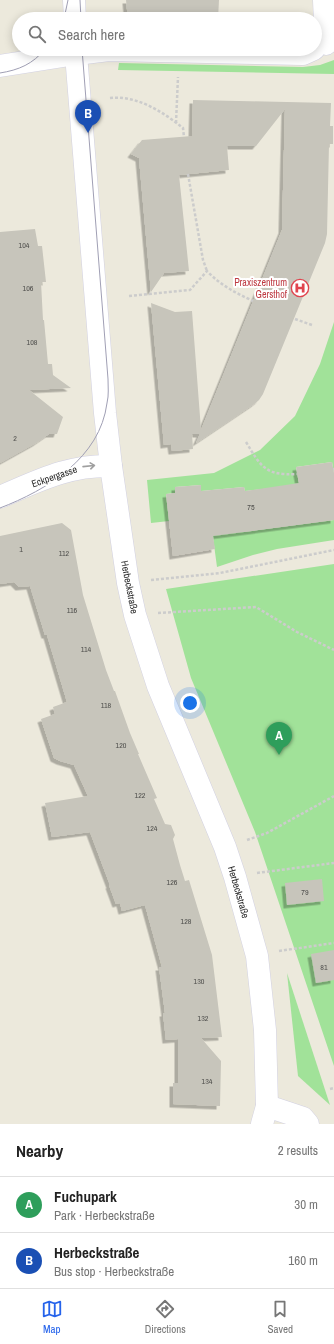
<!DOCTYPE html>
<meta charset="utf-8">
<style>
:root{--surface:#fff;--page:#f2f2f2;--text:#222;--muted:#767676;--line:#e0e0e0;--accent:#2563eb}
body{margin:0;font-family:"Archivo Narrow",sans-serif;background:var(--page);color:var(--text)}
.you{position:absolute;left:190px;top:703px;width:14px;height:14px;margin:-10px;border:3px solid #fff;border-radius:50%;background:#1a73e8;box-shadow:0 0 0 6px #1a73e833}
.badge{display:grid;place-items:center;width:26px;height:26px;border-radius:50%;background:var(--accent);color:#fff;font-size:13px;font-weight:700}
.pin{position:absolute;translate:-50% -33px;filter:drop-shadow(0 1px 2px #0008)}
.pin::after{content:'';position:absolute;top:21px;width:14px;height:12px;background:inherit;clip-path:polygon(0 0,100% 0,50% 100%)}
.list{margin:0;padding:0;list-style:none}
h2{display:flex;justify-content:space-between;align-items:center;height:52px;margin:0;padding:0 16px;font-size:17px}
h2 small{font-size:13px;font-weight:400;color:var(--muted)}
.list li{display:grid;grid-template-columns:26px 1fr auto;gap:12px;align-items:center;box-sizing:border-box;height:56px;padding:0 16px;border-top:1px solid var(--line)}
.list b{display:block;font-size:15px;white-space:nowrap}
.list p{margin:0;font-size:13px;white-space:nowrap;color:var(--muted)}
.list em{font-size:13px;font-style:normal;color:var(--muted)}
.icon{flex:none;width:22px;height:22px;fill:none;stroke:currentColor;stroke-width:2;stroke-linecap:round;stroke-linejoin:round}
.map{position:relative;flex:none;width:334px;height:1124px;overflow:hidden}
.search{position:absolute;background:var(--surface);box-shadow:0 2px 10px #0003;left:12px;right:12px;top:12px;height:44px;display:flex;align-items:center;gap:10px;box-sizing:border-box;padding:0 14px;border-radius:22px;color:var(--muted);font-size:15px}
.sheet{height:164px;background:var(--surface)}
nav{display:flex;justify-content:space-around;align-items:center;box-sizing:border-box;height:56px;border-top:1px solid var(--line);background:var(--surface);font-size:11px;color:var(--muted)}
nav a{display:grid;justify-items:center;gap:2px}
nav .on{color:var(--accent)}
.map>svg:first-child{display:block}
.green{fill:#a1e299}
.building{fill:#c7c5bb;filter:url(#shadow)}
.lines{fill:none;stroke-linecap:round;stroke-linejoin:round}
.minor-casing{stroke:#d2d1e2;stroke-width:23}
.tertiary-casing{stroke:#d2d1e2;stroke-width:23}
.path{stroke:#ccc;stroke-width:2.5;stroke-dasharray:3 2;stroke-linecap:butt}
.minor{stroke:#fff;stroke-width:22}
.tertiary{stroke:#fff;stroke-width:22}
.tram{stroke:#a09fb4;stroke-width:1}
.oneway{stroke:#9f9f9f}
.labels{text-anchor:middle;stroke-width:4;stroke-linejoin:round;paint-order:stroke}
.number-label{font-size:8px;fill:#51514e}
.health-label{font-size:10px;fill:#be3a42;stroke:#fff;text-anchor:end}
.street-label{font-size:10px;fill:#2a2a2a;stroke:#fff}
</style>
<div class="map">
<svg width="334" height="1124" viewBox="0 0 334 1124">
<defs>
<filter id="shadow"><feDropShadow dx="-3.5" dy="3.5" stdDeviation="0" flood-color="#0004"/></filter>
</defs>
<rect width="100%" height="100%" fill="#ece9dc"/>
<g class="green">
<polygon points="334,60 334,74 118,70 119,63 303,67 320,65"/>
<polygon points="334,322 334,473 332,462 296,467 299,485 245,491 244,487 201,491 201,485 175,487 175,493 166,494 169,521 151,523 147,480 214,473 260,450 295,416 320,364"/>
<polygon points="334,520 334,540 277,549 253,555 217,567 212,530 244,532"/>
<polygon points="334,564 334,1066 255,832 191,678 166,589"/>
<polygon points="287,973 330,1105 298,1076"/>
</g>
<g class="building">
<polygon points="126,0 219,0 218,19 128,19"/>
<polygon points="193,100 331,103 330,126 333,126 333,144 329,144 327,234 325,243 263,394 259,400 254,404 196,443 200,434 192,434 193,449 172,451 171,444 164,445 151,303 175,312 192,311 201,430 282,230 285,109 256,146 227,146 229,170 179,175 189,271 164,273 151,292 139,158 131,154 142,140 192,136"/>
<polygon points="35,229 38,246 42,246 46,282 41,282 43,320 44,320 48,364 52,364 53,375 71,388 29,390 63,417 57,434 49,434 36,443 0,463 0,232"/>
<polygon points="332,462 334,473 334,520 213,536 215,549 173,556 166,494 175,493 175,487 201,485 201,491 244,487 245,491 299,483 296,467"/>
<polygon points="62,523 71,530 83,595 106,670 114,691 115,691 130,733 139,754 138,754 157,798 154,799 165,824 171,825 175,835 173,839 180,865 185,881 189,880 212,955 222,1037 201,1038 221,1061 220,1106 173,1104 173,1083 178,1083 178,1039 166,1040 163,1013 165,1013 159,967 162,967 145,905 122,911 120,903 116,904 109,885 110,885 90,832 52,837 45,803 88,796 74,765 60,761 54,758 41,719 55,714 53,707 67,702 47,635 45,635 30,586 19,587 14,582 0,584 0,536"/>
<polygon points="322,879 324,901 287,905 285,883"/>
<polygon points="334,950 334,980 316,983 311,954"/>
</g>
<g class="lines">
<defs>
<g id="minor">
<polyline points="324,0 326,44"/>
<path d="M0 497C38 481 68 465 111 466"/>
<polyline points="267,1106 303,1118 308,1124"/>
<polyline points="262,1124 267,1106 265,1030 257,956 235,877 225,847 158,686 135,615 128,583 111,466 105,413 76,54 109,50 303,54 314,49"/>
</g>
<g id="tertiary">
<polyline points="74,0 75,19"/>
<polyline points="0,66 76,54 76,49"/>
</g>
</defs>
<use href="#minor" class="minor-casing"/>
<use href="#tertiary" class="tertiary-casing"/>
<g class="path">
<path d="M110 98C137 95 163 112 183 128L184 137"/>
<polyline points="176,123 178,77"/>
<polyline points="188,174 203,260 207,271"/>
<path d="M129 296 190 290 207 271C220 285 236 293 253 301"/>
<polyline points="295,319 312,325"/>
<path d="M246 442C261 467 266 476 297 474"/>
<polyline points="333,469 334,469"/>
<polyline points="151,580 220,573 334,550"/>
<polyline points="158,613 256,607 297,632 334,650"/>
<polyline points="247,840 267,833 334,796"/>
<polyline points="257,873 334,863"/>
<polyline points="279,951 334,943"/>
<polyline points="330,1089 334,1088"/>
</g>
<use href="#minor" class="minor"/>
<use href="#tertiary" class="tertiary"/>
<g class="tram">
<polyline points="80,0 81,19"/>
<polyline points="64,19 68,0"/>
<path d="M0 73C19 70 33 64 45 49"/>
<path d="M0 508C47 490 100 458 107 403 109 395 108 387 108 379L82 49"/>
</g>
</g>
<defs><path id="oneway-shaft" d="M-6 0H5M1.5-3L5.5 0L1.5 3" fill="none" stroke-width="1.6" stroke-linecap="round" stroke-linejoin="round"/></defs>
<use class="oneway" href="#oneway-shaft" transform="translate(89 466) rotate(-6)"/>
<defs>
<symbol id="hospital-ring" viewBox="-11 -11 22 22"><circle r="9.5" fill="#fff" stroke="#e0444e" stroke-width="1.5"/><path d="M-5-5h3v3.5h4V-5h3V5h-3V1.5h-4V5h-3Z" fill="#e0444e"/></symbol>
</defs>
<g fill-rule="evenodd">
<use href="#hospital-ring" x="290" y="278" width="20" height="20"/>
</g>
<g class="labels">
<g class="number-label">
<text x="24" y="248">104</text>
<text x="28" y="291">106</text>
<text x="32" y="345">108</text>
<text x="15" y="441">2</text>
<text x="251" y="510">75</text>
<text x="21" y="552">1</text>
<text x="64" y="556">112</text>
<text x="72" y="613">116</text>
<text x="86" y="652">114</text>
<text x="106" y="708">118</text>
<text x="121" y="748">120</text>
<text x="140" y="798">122</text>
<text x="152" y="831">124</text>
<text x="172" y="885">126</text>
<text x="305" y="895">79</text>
<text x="186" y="924">128</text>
<text x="324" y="970">81</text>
<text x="199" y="984">130</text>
<text x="203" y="1021">132</text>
<text x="207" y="1084">134</text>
</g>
<g class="health-label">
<text x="287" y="286">Praxiszentrum<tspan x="287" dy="12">Gersthof</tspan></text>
</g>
<g class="street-label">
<text transform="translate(54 476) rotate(-19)" y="4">Eckpergasse</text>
<text transform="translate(130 587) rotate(79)" y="4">Herbeckstraße</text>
<text transform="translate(239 892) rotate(74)" y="4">Herbeckstraße</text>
</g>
</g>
</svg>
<div class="you"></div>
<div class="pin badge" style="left:279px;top:755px;background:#2e9e5b">A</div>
<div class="pin badge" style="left:88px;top:133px;background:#1a4fb4">B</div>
<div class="search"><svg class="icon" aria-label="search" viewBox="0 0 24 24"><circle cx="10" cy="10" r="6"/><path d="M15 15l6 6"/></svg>Search here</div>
</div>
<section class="sheet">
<h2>Nearby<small>2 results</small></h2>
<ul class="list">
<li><span class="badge" style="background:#2e9e5b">A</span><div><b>Fuchupark</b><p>Park · Herbeckstraße</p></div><em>30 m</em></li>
<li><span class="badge" style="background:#1a4fb4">B</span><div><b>Herbeckstraße</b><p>Bus stop · Herbeckstraße</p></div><em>160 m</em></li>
</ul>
</section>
<nav>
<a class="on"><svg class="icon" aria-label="map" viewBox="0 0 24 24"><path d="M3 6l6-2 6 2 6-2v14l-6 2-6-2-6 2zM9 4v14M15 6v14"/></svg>Map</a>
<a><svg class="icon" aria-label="directions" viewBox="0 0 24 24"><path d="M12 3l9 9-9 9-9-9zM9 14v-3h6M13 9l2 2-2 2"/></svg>Directions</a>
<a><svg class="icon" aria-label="saved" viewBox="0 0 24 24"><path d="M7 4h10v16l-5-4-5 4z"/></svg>Saved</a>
</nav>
